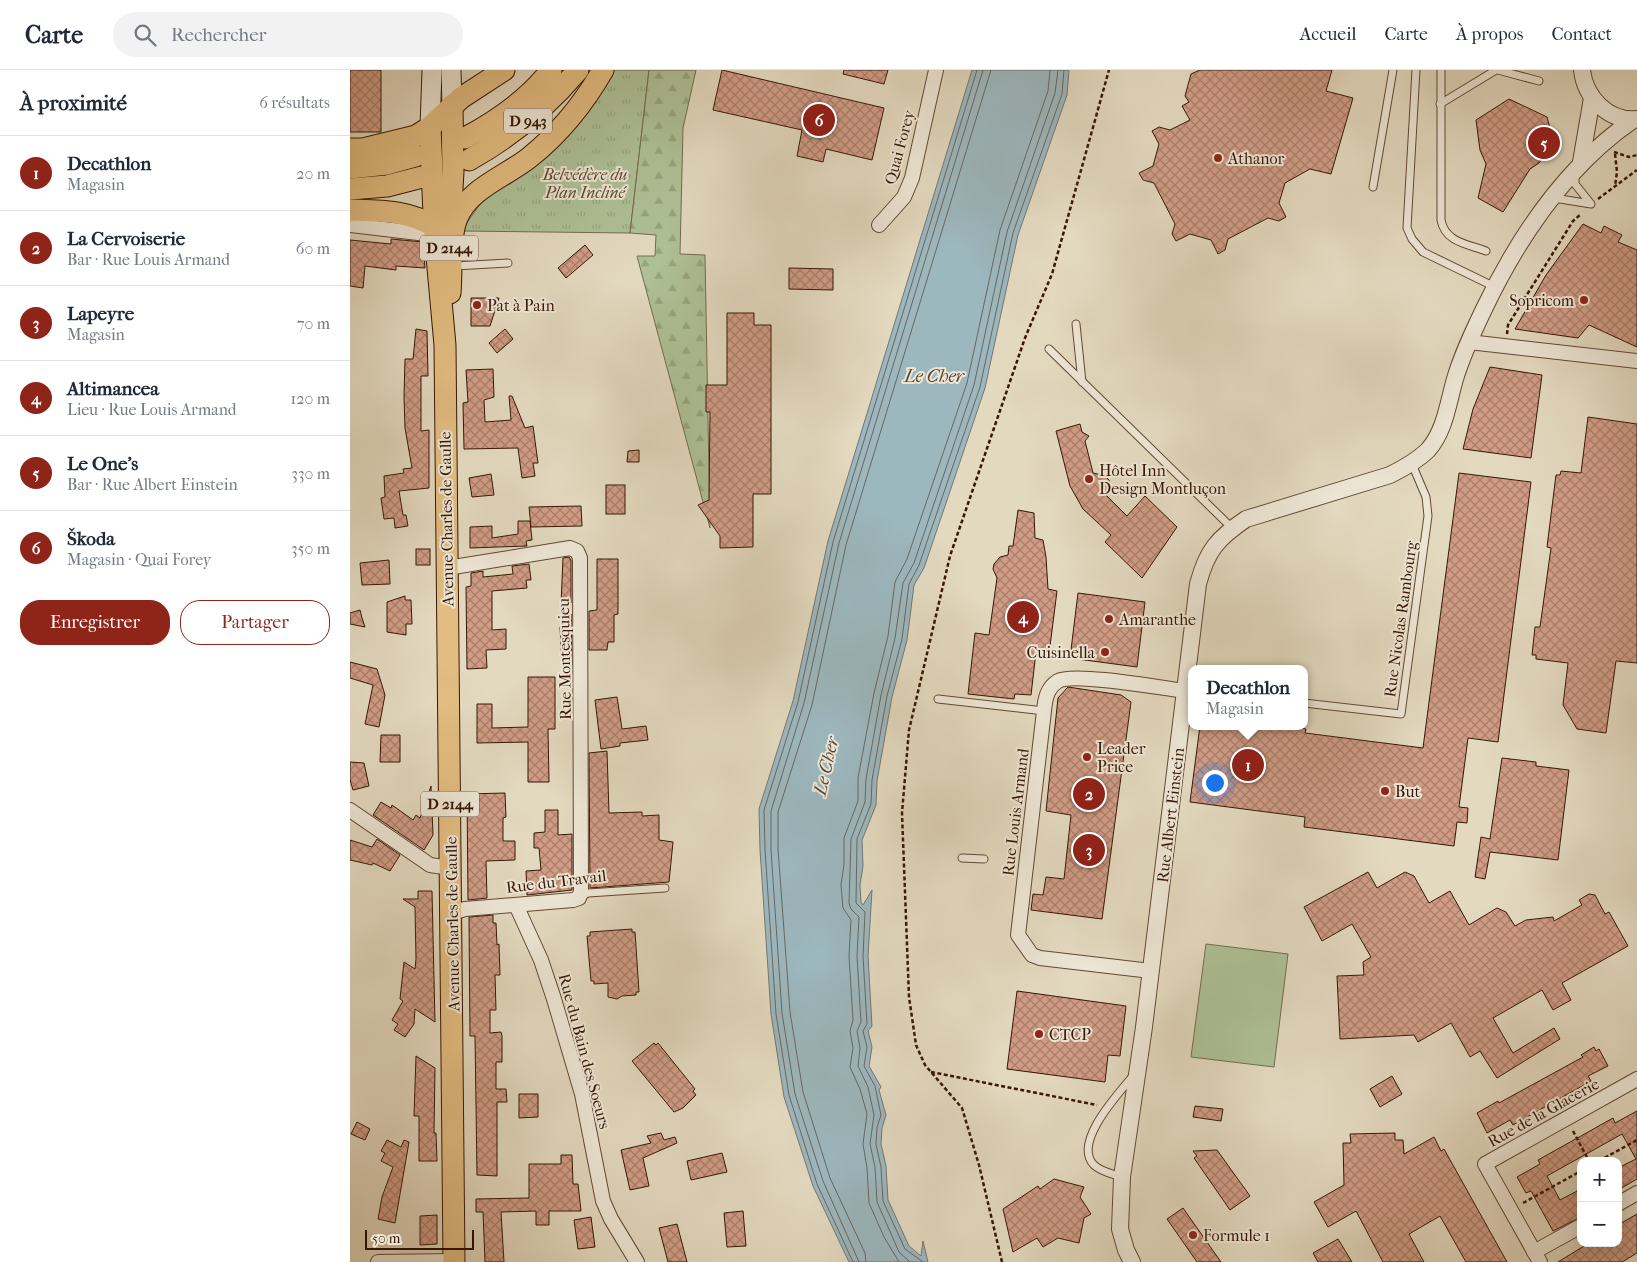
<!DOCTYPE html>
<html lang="fr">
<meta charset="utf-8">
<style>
:root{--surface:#fff;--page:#f2f2f3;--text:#1f2937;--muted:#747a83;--line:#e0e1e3;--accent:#8f2418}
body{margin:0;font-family:"IM FELL French Canon",serif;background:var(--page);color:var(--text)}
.controls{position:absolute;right:15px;bottom:15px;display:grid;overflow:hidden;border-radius:10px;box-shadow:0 5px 20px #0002}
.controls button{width:45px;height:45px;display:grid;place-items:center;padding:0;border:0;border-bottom:1px solid var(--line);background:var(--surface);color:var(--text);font:25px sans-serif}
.scale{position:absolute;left:15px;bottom:12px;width:109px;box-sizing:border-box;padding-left:5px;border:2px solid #371704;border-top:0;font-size:14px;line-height:18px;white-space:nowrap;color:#371704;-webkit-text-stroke:4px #ede6d5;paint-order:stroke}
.you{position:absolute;left:864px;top:712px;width:18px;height:18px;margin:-12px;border:4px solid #fff;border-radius:50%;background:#1a73e8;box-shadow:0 0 0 8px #1a73e833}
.badge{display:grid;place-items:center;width:32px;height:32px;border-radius:50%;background:var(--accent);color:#fff;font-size:16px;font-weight:700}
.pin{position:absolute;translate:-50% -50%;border:2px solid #fff;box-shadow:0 1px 5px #0006}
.popup{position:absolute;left:838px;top:595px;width:120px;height:65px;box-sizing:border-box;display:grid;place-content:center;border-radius:10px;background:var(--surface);filter:drop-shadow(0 1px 4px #0005);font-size:16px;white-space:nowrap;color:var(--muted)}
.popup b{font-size:19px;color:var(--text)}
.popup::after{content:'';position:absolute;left:50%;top:100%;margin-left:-10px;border:10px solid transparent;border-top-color:var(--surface)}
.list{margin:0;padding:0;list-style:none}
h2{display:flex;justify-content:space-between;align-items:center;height:65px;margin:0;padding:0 20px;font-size:21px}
h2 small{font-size:16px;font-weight:400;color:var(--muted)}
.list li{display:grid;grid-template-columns:32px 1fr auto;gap:15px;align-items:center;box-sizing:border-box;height:75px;padding:0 20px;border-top:1px solid var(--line)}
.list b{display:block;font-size:19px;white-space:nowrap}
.list p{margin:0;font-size:16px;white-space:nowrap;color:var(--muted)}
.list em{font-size:16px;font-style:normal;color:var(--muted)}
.actions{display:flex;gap:10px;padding:15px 20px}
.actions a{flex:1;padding:11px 0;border:1px solid var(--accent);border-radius:20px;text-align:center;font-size:18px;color:var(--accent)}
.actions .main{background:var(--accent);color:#fff}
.icon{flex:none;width:28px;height:28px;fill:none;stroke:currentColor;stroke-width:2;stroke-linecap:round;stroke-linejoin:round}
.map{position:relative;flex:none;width:1287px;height:1192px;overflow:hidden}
header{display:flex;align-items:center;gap:30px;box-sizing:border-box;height:70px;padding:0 25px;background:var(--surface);border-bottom:1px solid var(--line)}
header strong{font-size:24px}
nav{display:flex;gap:28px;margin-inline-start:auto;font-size:18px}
.search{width:350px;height:45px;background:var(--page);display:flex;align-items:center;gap:12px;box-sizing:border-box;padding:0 18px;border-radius:28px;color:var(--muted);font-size:19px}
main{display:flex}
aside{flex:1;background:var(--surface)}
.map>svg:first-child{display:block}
.grass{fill:url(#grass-tufts);stroke:#726c4d}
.forest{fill:url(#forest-firs);stroke:#726c4d}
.pitch{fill:#aec096;stroke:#726c4d}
.water{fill:#9cb7be;stroke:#747774}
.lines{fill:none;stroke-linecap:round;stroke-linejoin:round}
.shore{stroke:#6a6761;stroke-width:1}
.building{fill:url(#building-cross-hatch);stroke:#371704}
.service-casing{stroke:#624833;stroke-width:9}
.minor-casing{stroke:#624833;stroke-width:16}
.tertiary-casing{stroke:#624833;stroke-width:18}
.secondary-casing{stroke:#371704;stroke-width:21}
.primary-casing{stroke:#371704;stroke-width:23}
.path{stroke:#371704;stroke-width:2.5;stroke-dasharray:4 2.5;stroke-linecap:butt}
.service{stroke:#ede6d5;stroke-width:7}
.minor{stroke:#ede6d5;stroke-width:14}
.tertiary{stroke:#ede6d5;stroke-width:16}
.secondary{stroke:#ede6d5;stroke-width:19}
.primary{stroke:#e2bc80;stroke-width:21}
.poi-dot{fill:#8f2418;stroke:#ede6d5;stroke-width:2}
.labels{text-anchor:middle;stroke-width:4;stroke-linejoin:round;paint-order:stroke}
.shield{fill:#ede6d5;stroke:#6e5543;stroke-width:1}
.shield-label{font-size:15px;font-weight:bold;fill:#371704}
.street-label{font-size:16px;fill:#371704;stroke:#ede6d5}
.poi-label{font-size:16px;fill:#371704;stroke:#ede6d5;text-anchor:start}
.park-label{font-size:16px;font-style:italic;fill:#5b4a30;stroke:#ede6d5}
.water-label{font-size:18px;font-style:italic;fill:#55473c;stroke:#ede6d5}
</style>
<header>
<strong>Carte</strong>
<div class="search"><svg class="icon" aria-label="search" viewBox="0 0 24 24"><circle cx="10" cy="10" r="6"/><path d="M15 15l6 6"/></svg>Rechercher</div>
<nav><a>Accueil</a><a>Carte</a><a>À propos</a><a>Contact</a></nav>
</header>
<main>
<aside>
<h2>À proximité<small>6 résultats</small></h2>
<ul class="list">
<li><span class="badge">1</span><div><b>Decathlon</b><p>Magasin</p></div><em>20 m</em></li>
<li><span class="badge">2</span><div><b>La Cervoiserie</b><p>Bar · Rue Louis Armand</p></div><em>60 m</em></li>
<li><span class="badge">3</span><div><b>Lapeyre</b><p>Magasin</p></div><em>70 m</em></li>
<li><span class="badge">4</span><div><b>Altimancea</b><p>Lieu · Rue Louis Armand</p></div><em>120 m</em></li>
<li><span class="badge">5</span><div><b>Le One's</b><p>Bar · Rue Albert Einstein</p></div><em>330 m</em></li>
<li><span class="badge">6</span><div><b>Škoda</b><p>Magasin · Quai Forey</p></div><em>350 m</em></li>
</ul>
<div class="actions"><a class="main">Enregistrer</a><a>Partager</a></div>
</aside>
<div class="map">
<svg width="1287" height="1192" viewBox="0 0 1287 1192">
<defs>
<pattern id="grass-tufts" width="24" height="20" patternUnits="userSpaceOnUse" patternTransform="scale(1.25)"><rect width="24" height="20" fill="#aec096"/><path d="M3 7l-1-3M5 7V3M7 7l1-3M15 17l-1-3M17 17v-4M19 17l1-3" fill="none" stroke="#96a480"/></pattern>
<pattern id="forest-firs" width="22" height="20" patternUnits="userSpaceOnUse" patternTransform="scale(1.25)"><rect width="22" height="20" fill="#aec096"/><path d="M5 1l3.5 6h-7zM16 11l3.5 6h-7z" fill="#96a480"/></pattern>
<pattern id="building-cross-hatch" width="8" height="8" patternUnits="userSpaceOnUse" patternTransform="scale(1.25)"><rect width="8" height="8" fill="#d09c86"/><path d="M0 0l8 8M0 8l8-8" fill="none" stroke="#aa7e6b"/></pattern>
</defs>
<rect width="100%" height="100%" fill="#e3d9bf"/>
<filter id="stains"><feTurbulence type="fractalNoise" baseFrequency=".004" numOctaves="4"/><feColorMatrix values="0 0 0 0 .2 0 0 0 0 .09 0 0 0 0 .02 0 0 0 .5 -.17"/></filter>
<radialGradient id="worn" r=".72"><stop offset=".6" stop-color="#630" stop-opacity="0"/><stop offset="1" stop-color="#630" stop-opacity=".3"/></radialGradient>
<polygon class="grass" points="260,0 299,0 280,163 111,161 137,124"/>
<polygon class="forest" points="299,0 346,0 333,58 330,184 355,185 360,458 287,186 305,186 306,165 280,163"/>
<polygon class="pitch" points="856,874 938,884 924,997 841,987"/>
<polygon class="water" points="622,0 719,0 717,25 668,165 635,318 574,498 564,515 557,570 542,627 527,711 526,735 512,770 513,796 510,815 511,832 513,835 522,820 518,886 522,956 518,961 522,977 519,996 531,1017 529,1020 536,1045 532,1058 531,1074 536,1096 538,1130 559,1176 571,1186 573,1171 578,1192 499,1192 463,1116 434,1027 421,944 410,780 409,739 443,631 478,471"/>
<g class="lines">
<g class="shore">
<polyline points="503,1192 467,1114 439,1025 426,944 415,780 414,740 448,632 483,472 627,0"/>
<polyline points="509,1192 473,1111 445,1024 432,943 421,780 421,741 454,633 489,473 633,0"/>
<polyline points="516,1192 515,1183 480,1108 453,1022 440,942 428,779 428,742 462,635 496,475 641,0"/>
<polyline points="549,1192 534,1167 519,1133 517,1098 513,1074 517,1044 510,1019 500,997 503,978 500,961 503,950 499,886 501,850 493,838 491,815 494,794 494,768 508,731 508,708 524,623 538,566 545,512 557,489 617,313 650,160 698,21 700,0"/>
<polyline points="560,1192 549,1182 527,1132 525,1097 520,1074 524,1045 518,1017 508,996 510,978 507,961 511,952 507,886 509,847 501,839 499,833 501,769 515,732 516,709 531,625 545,568 553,513 564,493 624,315 657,162 705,23 708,0"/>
<polyline points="573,1192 555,1179 533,1131 531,1097 526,1074 527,1057 531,1045 525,1016 514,996 517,977 513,961 517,954 513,886 515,842 506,833 507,769 521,734 522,710 537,626 552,569 559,514 569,495 630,317 663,163 712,24 714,0"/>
</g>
</g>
<g class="building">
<rect x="0" y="0" width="31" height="62"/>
<polygon points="372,0 534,38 522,90 476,79 473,92 447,86 452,60 363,40"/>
<polygon points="494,0 538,0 534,14 493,4"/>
<polygon points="850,0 982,0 976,21 1003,28 981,104 960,99 935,113 929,133 936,147 929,151 918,148 878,169 875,180 868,184 861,170 840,164 826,171 822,164 825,154 804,113 793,110 789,103 803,96 809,74 802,61 809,57 820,60 840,50 832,36 839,32 835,26 841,4"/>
<polygon points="1159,29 1197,47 1204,73 1189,93 1180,99 1153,142 1128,128 1136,94 1130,80 1126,50"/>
<polygon points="1233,154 1251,163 1254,156 1272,165 1268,172 1287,180 1287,277 1239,255 1228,268 1165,259 1196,205"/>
<polygon points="41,169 73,172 75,198 46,196 46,200 15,196 13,218 0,216 0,170 41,174"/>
<polygon points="235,175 243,185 216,208 208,198"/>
<polygon points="439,198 483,199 483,220 439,219"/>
<polygon points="121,228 149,228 140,256 121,256"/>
<polygon points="377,243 404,243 404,255 421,255 421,424 403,424 403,477 370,478 370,466 348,435 359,430 360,342 356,342 356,315 377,315"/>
<polygon points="66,259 77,261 78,306 71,306 71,361 79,360 79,418 49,421 53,445 56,445 58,456 45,458 44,448 34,449 31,428 35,427 34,406 54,403 53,399 62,398 55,358 54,327 55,289 63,289"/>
<polygon points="155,259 163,269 147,283 139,273"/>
<polygon points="1140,297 1192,305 1181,388 1113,379 1123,339"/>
<polygon points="143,299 144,327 134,330 135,352 161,350 159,326 162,326 175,358 183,356 188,393 183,393 185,406 172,408 168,378 114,379 113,333 118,332 116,300"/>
<polygon points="1238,347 1287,354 1287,593 1266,591 1256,663 1227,659 1213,635 1218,593 1186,589 1186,585 1182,585 1185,557 1190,557 1201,478 1197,477 1206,405 1210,405 1211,401 1231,403"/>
<polygon points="730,354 732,362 739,366 735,371 743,403 756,406 760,412 756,425 777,446 795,426 827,457 792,508 755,472 761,465 733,439 720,416 706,361"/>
<polygon points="289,380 289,392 277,392 278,381"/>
<polygon points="1109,403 1181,412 1148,672 1118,668 1109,737 1118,738 1117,753 1107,752 1104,776 954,757 955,747 840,732 850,656 937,656 956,659 955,663 1073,678"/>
<polygon points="141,404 144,425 122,427 119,408"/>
<rect x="256" y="415" width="19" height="29"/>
<polygon points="231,436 232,456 181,457 179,437"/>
<polygon points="668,440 684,443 685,468 693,470 696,487 698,519 707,521 699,584 686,582 681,625 665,624 664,629 618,624 625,563 639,565 647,508 643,499 644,494 650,487 658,485 659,476 663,476"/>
<polygon points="168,451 180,451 182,470 176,471 177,476 120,478 120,457 142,456 142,468 168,464"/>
<rect x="66" y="479" width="14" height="16"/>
<polygon points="213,488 219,487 221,490 221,533 211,534"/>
<polygon points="247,489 268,489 268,544 264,545 264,572 258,572 257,580 239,580 239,541 247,540"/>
<polygon points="39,490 40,514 12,515 10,493"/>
<polygon points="179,494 181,510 176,510 177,518 142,521 142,560 156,559 156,579 136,580 137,598 117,599 116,517 121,516 121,503 133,501 133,507 163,504 162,496"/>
<polygon points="728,523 795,532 787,597 720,588"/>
<polygon points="55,526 55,530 61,530 62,554 56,554 56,565 37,562 37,532"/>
<polygon points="10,540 12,548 15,557 0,554 0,543"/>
<polygon points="221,544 222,595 212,595 210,557 221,557"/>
<polygon points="0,592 27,599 35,625 29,657 15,654 23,615 0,608"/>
<polygon points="178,607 205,607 205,659 198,659 199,712 178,712 178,672 127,673 127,634 142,634 142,658 178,657"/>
<polygon points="718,617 771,625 781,632 752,849 681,840 683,824 693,825 696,807 714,809 721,745 696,741 708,628"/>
<polygon points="267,627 272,659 296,656 298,670 270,673 270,676 251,679 245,630"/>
<polygon points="31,665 50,665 50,692 30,692"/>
<polygon points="257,681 259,743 292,742 292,746 309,745 309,770 323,772 319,812 240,818 239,683"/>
<polygon points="1152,688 1186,692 1186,696 1219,700 1208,790 1140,782 1135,809 1125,807 1131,767 1140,769"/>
<polygon points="0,692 14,693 19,716 3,720 0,710"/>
<polygon points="81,716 83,765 74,780 23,745 31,732 41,738 42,735 63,750 66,745 70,748"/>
<polygon points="155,723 156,747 153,748 153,771 165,771 165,790 136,791 137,828 118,830 117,724"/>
<polygon points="195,740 208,740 208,765 222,764 222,820 177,825 176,801 191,800 189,778 184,778 184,763 195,762"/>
<polygon points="27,769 50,785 40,801 23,793 22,795 0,790 0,770 22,777"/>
<polygon points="1018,802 1027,818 1055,802 1064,806 1079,833 1100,821 1119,855 1147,838 1156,842 1165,856 1176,850 1203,847 1204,851 1232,835 1229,830 1239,824 1245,825 1255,844 1259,842 1278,876 1212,913 1221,930 1203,940 1192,920 1143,948 1163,983 1204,958 1210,969 1147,1008 1130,981 1120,987 1101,953 1068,972 1064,965 990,969 987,906 1014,905 1013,892 1021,887 1002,854 972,871 954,837"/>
<polygon points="68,821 82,821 85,952 65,939 64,954 55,967 44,960 48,954 42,950 53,931 50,929 54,892 65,899 66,889 65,837 53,829 68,829"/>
<polygon points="143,845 143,853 146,853 147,875 149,874 150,905 145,905 146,940 140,940 140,963 151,962 152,966 152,992 146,992 146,1019 156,1019 157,1032 147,1032 147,1106 127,1105 125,966 120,966 119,847"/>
<polygon points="282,859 282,862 285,862 289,922 286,922 286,925 272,926 267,929 258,927 258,913 244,914 244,911 241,911 237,866 240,866 240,862"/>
<polygon points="667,921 776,936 770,986 758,985 755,1012 657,999"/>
<polygon points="304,973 306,975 308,973 345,1019 343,1021 346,1025 333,1038 324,1042 282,991"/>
<polygon points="1244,977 1246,981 1249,979 1258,996 1238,1006 1241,1011 1163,1055 1160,1050 1137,1063 1127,1043 1148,1031 1149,1033 1233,987 1231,985"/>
<polygon points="66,986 85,998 84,1063 86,1063 87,1091 69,1091 69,1046 64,1046"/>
<polygon points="1042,1006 1052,1024 1030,1037 1020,1019"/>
<polygon points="169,1024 188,1024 188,1047 169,1048"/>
<polygon points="845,1036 873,1039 871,1051 843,1047"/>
<polygon points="1287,1041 1287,1109 1268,1120 1268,1098 1286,1089 1272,1064 1197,1106 1210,1130 1231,1119 1231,1147 1203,1161 1181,1121 1176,1123 1167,1107 1190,1094 1188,1090 1231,1066 1263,1048 1265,1053"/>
<polygon points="7,1052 20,1059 15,1070 1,1064"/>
<polygon points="311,1063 314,1070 325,1067 327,1073 293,1088 299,1116 280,1120 271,1080 301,1073 297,1066"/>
<polygon points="1045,1063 1045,1070 1053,1070 1054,1084 1084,1067 1091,1081 1094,1079 1157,1192 1116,1192 1090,1146 1059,1164 1074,1192 1033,1192 1006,1141 978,1157 964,1132 994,1115 993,1073 1001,1073 1000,1064"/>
<polygon points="37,1070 51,1077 54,1070 59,1072 45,1153 28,1149 32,1127 43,1097 31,1091 35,1083 31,1081"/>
<polygon points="867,1080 900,1126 880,1140 844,1088 847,1086 843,1081"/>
<polygon points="372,1083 377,1102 341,1110 337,1091"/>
<polygon points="211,1085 222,1085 223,1114 228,1114 231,1141 199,1141 199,1155 186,1155 186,1141 151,1142 154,1192 135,1192 133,1142 126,1142 126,1129 179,1128 179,1094 211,1094"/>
<polygon points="704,1109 734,1117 730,1127 741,1144 734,1148 729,1173 708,1168 693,1177 687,1168 663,1182 653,1139 688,1116 690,1119"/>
<polygon points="833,1138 871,1192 847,1192 817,1149"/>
<polygon points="393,1141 396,1176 377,1177 374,1143"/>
<polygon points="1287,1144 1287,1183 1272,1192 1208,1192 1239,1173 1268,1173 1268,1155"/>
<polygon points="87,1145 87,1174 70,1175 70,1146"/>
<polygon points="241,1147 245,1177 228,1179 224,1150"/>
<polygon points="327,1154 337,1192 318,1192 313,1173 309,1158"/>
<polygon points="988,1169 1002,1192 968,1192 963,1183"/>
</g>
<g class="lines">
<defs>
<g id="service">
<polyline points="1066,0 1057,158 1062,169 1073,182 1145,217"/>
<path d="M1091 0V150C1095 172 1117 174 1136 181"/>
<polyline points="1148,0 1189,11"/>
<polyline points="1090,34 1146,0"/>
<polyline points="1023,117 1043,0"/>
<polyline points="1204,128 1241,134 1225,114 1225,105"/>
<polyline points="104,196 158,193"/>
<polyline points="726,254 732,312"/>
<polyline points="699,279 882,458"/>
<polyline points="588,629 694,641"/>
<polyline points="954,633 1051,644 1078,446 1076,427 1062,394"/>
<polyline points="612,788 634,789"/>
<polyline points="229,828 238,823 315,818"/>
<path d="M772 1107C763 1104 751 1102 744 1095 722 1073 768 1024 783 1006"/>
</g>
<g id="minor">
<polyline points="0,155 85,165 90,169"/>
<polyline points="529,155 554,127 562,108 586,0"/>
<polyline points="1119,272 1287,291"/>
<polyline points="97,498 220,478 227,481 230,488 231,821 229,828 223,830 115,839 102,843"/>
<polyline points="0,740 80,795 101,798"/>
<polyline points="166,835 191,890 204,929 232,1024 253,1131 261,1149 287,1192"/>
<path d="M801 901 690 888 682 885 668 865 694 641C695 629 697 618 708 611 723 602 812 618 835 621"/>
<polyline points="1268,1134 1287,1123"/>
<polyline points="1184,1182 1231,1156"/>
<polyline points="28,1192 104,1191"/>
<polyline points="1190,1192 1135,1094 1287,1009"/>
</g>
<g id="tertiary">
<path d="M1232 0C1235 27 1258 52 1287 49"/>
<polyline points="1231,92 1242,28"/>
<path d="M782 1192 776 1180 770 1159 772 1107 794 957 848 514C857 480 868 468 896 449L1040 405C1054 398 1067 391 1078 380 1095 361 1098 333 1105 309 1112 285 1123 262 1134 239 1169 166 1216 96 1283 50"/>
</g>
<g id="secondary">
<polyline points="101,0 102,35"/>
<polyline points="80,57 82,0"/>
</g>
<g id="primary">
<polyline points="80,57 85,165 95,275 104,1192"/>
<path d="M115 68C147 51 178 30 201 0"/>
<polyline points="0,79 13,79 66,66 80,57 111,28 154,0"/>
<path d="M119 90C162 66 196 38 228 0"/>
<polyline points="0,98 37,94 66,86"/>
<polyline points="0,119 37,116 72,107"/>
<path d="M0 140C31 141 58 140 85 157"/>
<polyline points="100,155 103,101 102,35"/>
<path d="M100 223C102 201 99 167 107 148 119 118 157 106 180 87 210 63 234 33 253 0"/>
</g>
</defs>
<use href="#service" class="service-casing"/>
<use href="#minor" class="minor-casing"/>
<use href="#tertiary" class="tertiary-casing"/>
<use href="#secondary" class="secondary-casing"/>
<use href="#primary" class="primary-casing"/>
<g class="path">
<polyline points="1264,82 1279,87 1287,85"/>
<polyline points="1265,84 1267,102 1265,116"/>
<polyline points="1248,129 1287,100"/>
<polyline points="1157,264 1158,255 1223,151 1231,144"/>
<polyline points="581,1002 747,1035"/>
<polyline points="1223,1061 1239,1091"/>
<polyline points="1249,1091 1287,1070"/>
<polyline points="1173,1133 1231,1101"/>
<polyline points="652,1192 629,1095 612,1038 575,995 566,975 559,927 552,743 559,660 600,486 675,268 702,204 759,0"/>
</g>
<use href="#service" class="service"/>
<use href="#minor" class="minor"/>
<use href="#tertiary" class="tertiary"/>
<use href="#secondary" class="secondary"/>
<use href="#primary" class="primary"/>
</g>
<g class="poi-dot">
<circle cx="868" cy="88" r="5"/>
<circle cx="1234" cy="230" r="5"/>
<circle cx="127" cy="235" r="5"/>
<circle cx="739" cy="409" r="5"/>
<circle cx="759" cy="549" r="5"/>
<circle cx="755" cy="582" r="5"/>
<circle cx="737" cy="687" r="5"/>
<circle cx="1035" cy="721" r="5"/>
<circle cx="689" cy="964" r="5"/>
<circle cx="843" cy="1165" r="5"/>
</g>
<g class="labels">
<g class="shield">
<rect x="154" y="38.5" width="48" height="25" rx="4"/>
<rect x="70" y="165.5" width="58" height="25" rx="4"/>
<rect x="71" y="721.5" width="58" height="25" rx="4"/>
</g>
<g class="shield-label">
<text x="178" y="56">D 943</text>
<text x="99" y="183">D 2144</text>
<text x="100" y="739">D 2144</text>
</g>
<g class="street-label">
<text transform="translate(549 77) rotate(-75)" y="6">Quai Forey</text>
<text transform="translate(96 449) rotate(-91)" y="6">Avenue Charles de Gaulle</text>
<text transform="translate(1050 549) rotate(-82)" y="6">Rue Nicolas Rambourg</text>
<text transform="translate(214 589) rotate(-91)" y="6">Rue Montesquieu</text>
<text transform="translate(665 742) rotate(-83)" y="6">Rue Louis Armand</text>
<text transform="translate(820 745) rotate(-83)" y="6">Rue Albert Einstein</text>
<text transform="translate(206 811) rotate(-7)" y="6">Rue du Travail</text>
<text transform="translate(102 854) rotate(-91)" y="6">Avenue Charles de Gaulle</text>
<text transform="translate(235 981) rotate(75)" y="6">Rue du Bain des Soeurs</text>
<text transform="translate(1193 1042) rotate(-29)" y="6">Rue de la Glacerie</text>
</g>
<g class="poi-label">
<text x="878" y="94">Athanor</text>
<text x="1224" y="236" text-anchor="end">Sopricom</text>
<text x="137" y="241">Pat à Pain</text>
<text x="749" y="406">Hôtel Inn<tspan x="749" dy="18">Design Montluçon</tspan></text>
<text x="769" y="555">Amaranthe</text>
<text x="745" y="588" text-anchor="end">Cuisinella</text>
<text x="747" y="684">Leader<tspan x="747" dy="18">Price</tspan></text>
<text x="1045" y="727">But</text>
<text x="699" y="970">CTCP</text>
<text x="853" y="1171">Formule 1</text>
</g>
<g class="park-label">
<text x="235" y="110">Belvédère du<tspan x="235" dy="18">Plan Incliné</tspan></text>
</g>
<g class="water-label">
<text x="584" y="312">Le Cher</text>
<text transform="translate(476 696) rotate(-77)" y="6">Le Cher</text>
</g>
</g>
<rect width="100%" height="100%" filter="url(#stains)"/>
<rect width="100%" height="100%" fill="url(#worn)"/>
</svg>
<div class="controls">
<button>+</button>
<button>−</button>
</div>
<div class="scale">50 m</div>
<div class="you"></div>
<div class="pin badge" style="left:898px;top:695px">1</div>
<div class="popup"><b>Decathlon</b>Magasin</div>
<div class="pin badge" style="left:739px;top:724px">2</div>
<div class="pin badge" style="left:739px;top:780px">3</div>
<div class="pin badge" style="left:673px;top:547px">4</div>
<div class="pin badge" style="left:1194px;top:73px">5</div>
<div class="pin badge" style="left:469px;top:50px">6</div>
</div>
</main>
